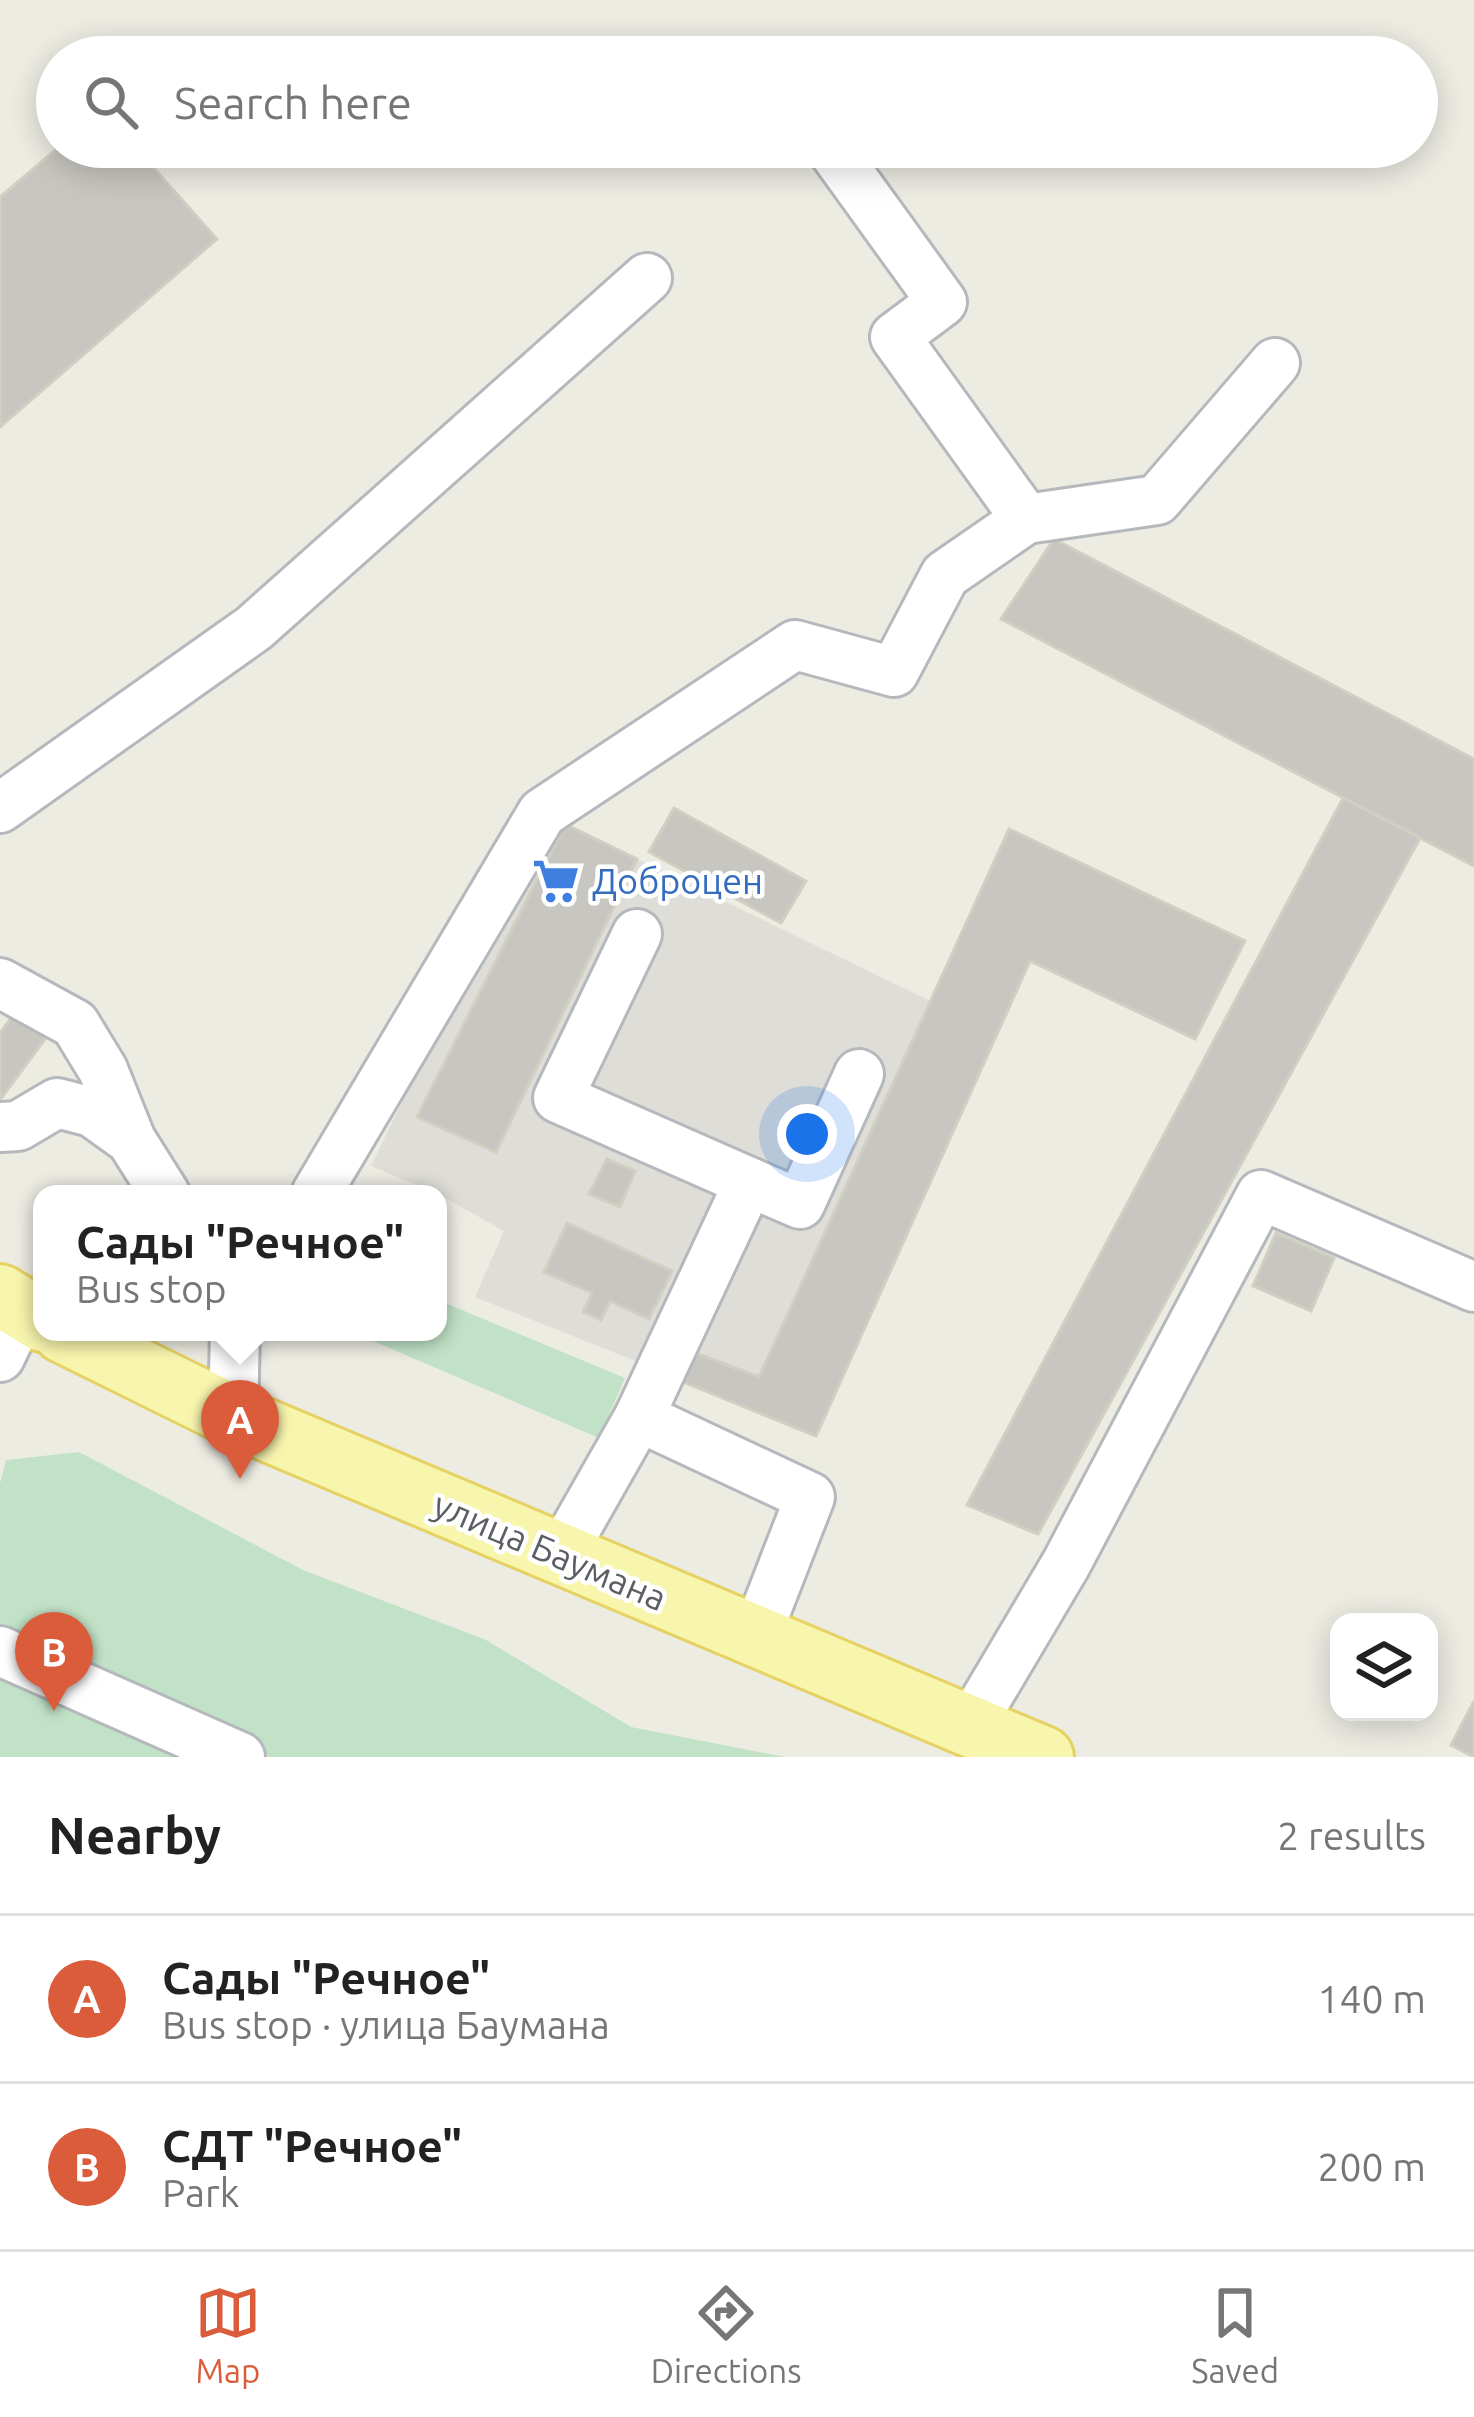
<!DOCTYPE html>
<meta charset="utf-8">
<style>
:root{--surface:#fff;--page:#f6f6f6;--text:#222;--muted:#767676;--line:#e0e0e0;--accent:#db5c3b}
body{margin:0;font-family:Ubuntu,sans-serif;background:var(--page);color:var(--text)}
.controls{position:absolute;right:36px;bottom:36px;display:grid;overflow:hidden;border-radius:24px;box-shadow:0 6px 30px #0003}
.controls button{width:108px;height:108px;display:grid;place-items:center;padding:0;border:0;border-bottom:3px solid var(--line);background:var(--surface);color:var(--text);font:60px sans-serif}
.you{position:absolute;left:807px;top:1134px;width:42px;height:42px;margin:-30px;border:9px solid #fff;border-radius:50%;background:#1a73e8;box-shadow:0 0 0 18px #1a73e833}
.badge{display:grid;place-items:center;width:78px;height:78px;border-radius:50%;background:var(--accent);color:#fff;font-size:39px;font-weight:700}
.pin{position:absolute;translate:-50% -99px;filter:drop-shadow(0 3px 6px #0008)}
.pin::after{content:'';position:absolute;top:63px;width:42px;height:36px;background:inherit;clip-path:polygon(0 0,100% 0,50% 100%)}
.popup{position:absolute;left:33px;top:1185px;width:414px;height:156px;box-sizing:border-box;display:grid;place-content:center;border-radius:24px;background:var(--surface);filter:drop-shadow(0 3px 9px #0005);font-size:39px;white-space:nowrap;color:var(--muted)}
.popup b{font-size:45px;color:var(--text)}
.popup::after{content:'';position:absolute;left:50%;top:100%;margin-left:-24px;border:24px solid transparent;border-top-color:var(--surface)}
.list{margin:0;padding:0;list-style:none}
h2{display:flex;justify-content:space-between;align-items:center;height:156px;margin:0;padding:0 48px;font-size:51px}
h2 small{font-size:39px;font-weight:400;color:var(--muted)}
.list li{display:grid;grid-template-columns:78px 1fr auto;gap:36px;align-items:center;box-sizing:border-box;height:168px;padding:0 48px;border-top:3px solid var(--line)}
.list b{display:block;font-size:45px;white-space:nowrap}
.list p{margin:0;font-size:39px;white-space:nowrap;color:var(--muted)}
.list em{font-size:39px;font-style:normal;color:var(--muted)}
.icon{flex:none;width:66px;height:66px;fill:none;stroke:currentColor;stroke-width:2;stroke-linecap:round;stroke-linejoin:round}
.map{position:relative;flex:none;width:1474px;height:1757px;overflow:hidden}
.search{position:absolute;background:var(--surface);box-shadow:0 6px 30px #0003;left:36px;right:36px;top:36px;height:132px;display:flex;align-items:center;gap:30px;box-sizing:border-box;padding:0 42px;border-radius:66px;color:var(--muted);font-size:45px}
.sheet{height:492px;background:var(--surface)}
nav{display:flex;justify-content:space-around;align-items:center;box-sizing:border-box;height:168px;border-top:3px solid var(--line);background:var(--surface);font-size:33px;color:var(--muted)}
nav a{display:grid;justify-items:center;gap:6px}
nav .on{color:var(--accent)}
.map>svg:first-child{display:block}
.industrial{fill:#deddd7}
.green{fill:#c1e2c6}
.building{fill:#c8c6c0;stroke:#d1cec2;stroke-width:3}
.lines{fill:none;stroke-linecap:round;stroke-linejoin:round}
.minor-casing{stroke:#b5b8bc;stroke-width:54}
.major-casing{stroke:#e6d163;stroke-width:66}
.minor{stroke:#fff;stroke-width:48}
.major{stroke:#f8f5ad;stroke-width:60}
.labels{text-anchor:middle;stroke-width:9;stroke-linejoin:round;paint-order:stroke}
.shop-label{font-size:36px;fill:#366cbe;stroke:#fff;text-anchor:start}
.street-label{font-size:36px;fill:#5b5e62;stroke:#fff}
</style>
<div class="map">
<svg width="1474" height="1757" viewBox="0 0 1474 1757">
<rect width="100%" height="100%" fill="#edece3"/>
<polygon class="industrial" points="542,813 955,1013 776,1417 475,1297 504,1231 438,1194 371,1166"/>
<g class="green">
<polygon points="438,1300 625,1378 599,1438 352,1332 438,1332"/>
<polygon points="79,1452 303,1570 486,1640 631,1727 785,1757 270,1757 0,1640 0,1483 6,1460"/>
<polygon points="0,1664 215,1757 0,1757"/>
</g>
<g class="building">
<polygon points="59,147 135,147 217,239 0,427 0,197"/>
<polygon points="1054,539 1474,759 1474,866 1001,619"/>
<polygon points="1343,798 1420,838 1038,1534 967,1505"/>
<polygon points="674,808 806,881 781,923 649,852"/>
<polygon points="565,824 637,859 496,1152 417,1117"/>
<polygon points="1009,829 1245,941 1195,1039 1030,961 816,1436 671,1377 685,1349 759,1377"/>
<polygon points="16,1011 48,1035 0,1100 0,1033"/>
<polygon points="607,1159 635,1171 620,1207 589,1194"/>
<polygon points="567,1223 672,1271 649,1319 610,1301 601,1320 583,1312 592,1293 544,1272"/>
<polygon points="1276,1233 1334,1258 1311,1311 1253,1286"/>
<polygon points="1474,1701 1474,1757 1451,1745"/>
</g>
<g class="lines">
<defs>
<g id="minor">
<polyline points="1026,519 1157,500 1275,363"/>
<polyline points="0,808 254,628 647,278"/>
<polyline points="0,983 75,1024 103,1070 131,1140 165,1194"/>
<polyline points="0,1127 18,1126 57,1103 92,1112 131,1140"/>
<polyline points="749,1182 800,1204 859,1074"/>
<polyline points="316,1194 542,813 795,645 894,672 945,575 1026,519 895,337 942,302 830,147"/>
<polyline points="0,1357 22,1311"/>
<polyline points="233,1416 235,1332"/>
<polyline points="639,1417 810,1497 756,1636"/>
<polyline points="560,1556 639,1417 749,1182 558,1098 637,934"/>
<polyline points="0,1651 240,1757"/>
<polyline points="970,1726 1066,1564 1261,1195 1474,1287"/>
</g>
<g id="major">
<polyline points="0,1295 42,1321"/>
<polyline points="63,1332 233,1416 1043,1757"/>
</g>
</defs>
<use href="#minor" class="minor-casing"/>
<use href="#major" class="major-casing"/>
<use href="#minor" class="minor"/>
<use href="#major" class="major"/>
</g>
<defs>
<symbol id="supermarket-bare" viewBox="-9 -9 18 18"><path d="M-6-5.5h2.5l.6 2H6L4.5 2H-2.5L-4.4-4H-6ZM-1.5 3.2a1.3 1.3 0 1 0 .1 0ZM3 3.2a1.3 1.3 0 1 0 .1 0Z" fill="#3f7fe0" stroke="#fff" stroke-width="2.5" paint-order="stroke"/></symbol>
</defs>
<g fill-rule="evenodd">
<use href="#supermarket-bare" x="523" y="848" width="66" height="66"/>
</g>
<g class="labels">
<g class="shop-label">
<text x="592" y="894">Доброцен</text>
</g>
<g class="street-label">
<text transform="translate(550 1551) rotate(23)" y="13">улица Баумана</text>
</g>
</g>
</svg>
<div class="controls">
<button><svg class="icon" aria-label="layers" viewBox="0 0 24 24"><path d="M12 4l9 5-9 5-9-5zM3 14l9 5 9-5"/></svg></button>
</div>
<div class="you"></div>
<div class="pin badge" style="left:240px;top:1479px">A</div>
<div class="popup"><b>Сады &quot;Речное&quot;</b>Bus stop</div>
<div class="pin badge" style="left:54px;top:1711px">B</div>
<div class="search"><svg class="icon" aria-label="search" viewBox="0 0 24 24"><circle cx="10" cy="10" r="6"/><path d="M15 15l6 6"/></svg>Search here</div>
</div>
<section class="sheet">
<h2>Nearby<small>2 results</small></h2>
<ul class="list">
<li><span class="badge">A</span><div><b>Сады &quot;Речное&quot;</b><p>Bus stop · улица Баумана</p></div><em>140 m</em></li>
<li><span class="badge">B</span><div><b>СДТ &quot;Речное&quot;</b><p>Park</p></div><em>200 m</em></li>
</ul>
</section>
<nav>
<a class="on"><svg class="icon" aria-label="map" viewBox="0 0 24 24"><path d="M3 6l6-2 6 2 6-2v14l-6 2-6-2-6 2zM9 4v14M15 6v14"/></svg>Map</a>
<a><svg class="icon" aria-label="directions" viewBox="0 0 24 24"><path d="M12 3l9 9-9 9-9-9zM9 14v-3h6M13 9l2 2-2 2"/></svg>Directions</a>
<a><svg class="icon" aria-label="saved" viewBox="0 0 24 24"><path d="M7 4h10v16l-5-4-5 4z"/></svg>Saved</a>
</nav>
